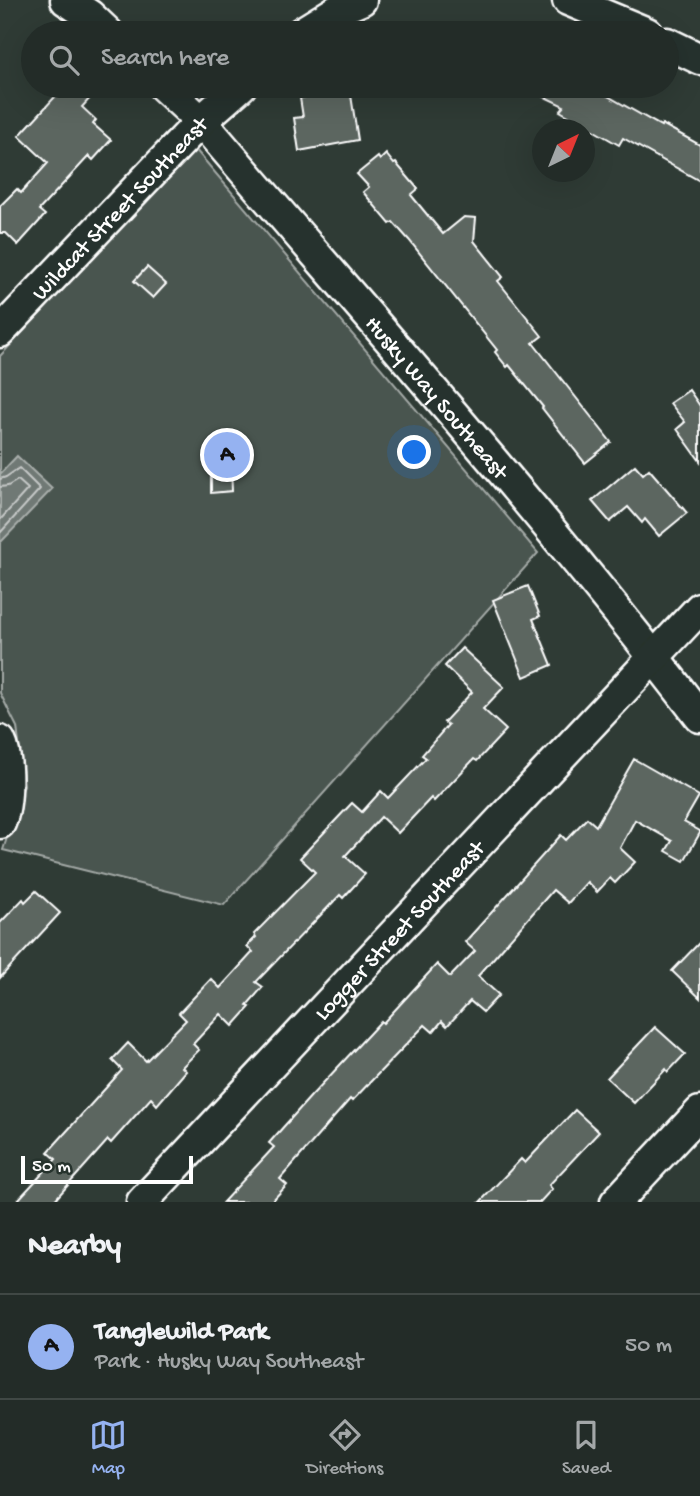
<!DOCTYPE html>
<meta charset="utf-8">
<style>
:root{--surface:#232c28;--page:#2b3430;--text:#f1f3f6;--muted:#a3a7a8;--line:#404845;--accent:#95b2f1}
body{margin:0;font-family:"Gochi Hand",sans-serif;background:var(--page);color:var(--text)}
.compass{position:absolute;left:532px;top:119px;width:63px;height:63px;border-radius:50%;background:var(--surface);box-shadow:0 7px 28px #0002;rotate:43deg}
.scale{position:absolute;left:21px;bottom:18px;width:172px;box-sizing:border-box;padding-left:7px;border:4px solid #fff;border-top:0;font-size:19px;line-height:24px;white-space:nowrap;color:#fff;-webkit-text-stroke:5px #26332d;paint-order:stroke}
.you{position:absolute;left:415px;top:453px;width:24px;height:24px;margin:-18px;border:5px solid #fff;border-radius:50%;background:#1a73e8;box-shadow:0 0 0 10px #1a73e833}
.badge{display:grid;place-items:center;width:46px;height:46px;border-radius:50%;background:var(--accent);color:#111;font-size:23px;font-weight:700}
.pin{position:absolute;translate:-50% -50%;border:4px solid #fff;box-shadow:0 2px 7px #0006}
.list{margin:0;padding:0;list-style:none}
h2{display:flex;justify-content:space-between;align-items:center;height:91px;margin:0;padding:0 28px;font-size:30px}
h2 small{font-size:23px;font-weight:400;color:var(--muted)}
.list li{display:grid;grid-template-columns:46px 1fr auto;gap:21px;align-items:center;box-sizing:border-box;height:105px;padding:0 28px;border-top:2px solid var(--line)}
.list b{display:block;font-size:26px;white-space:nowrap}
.list p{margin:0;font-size:23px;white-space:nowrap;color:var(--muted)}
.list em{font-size:23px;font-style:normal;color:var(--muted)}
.icon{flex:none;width:38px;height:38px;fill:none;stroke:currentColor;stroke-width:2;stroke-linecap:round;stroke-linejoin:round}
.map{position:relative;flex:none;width:700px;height:1202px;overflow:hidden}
.search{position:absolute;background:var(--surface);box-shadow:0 7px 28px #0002;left:21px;right:21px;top:21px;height:77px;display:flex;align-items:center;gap:18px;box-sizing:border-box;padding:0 24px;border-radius:38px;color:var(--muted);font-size:26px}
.sheet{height:196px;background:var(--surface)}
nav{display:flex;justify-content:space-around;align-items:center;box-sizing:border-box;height:98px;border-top:2px solid var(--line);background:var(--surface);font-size:19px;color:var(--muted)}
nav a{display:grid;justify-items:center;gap:4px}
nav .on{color:var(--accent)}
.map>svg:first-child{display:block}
.green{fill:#4a544f;stroke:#a4aaa7;stroke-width:2}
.water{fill:#707975;stroke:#a9afac;stroke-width:2}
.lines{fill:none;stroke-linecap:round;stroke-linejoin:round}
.shore{stroke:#c6c9c8;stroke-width:2}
.building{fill:#5b6661;stroke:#fff;stroke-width:2}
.minor-casing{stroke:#fff;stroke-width:35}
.minor{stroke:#26332d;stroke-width:30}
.labels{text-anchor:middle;stroke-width:5;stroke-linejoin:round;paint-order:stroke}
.street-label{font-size:23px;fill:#fff;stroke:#26332d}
</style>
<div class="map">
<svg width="700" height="1202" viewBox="0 0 700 1202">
<rect width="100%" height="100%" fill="#2f3b35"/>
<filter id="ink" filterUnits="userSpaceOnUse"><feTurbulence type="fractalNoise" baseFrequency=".0143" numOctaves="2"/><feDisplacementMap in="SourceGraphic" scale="14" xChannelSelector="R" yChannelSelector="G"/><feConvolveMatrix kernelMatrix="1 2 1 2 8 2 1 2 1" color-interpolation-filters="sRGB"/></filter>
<g filter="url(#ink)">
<polygon class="green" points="195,149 538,553 224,905 3,850 24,785 17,727 0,693 0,356"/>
<polygon class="water" points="17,456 52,489 0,543 0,474"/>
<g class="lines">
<g class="shore">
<polyline points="0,479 6,477 19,468 40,489 0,533"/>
<polyline points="0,487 8,486 18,480 28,489 0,520"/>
</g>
</g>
<g class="building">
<polygon points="65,86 101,86 82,107 96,120 93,124 111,140 93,160 89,156 39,210 45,215 18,245 6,233 0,233 0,206 17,189 21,193 48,163 19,136"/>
<polygon points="522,86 590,86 661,126 662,124 700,145 700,181 623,138 619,145 560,111 564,106"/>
<polygon points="350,89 358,140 299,151 294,118 303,117 300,98"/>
<polygon points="386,154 394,164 396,163 418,189 411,195 443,234 464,217 476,218 474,241 503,277 498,281 542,336 533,343 611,442 585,463 542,408 543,407 509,365 507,367 495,352 497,350 409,240 393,222 390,224 363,192 369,187 357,174 378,157 380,160"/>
<polygon points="147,267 166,284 153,298 134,281"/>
<polygon points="689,390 700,406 700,461 677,429 685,422 670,403"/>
<polygon points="211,465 231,465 232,491 211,493"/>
<polygon points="635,465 643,474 649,469 687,513 659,536 645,519 642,523 628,507 610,522 592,501"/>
<polygon points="528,586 540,616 533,619 552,665 524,677 493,600"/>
<polygon points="462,648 504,687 483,709 506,730 477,761 474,759 434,801 431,798 398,833 381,817 345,856 365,874 343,898 340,895 256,982 263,987 247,1005 250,1007 233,1026 221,1014 193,1044 199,1050 182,1067 186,1071 157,1105 151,1098 111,1143 108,1140 53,1202 16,1202 56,1159 48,1152 122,1070 112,1060 128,1043 146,1061 186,1020 179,1013 211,979 220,988 253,952 247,946 256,937 254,934 315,872 300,858 352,803 362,812 381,791 388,798 426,758 422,755 448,725 444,722 472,692 445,666"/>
<polygon points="634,759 699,796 684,822 700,831 700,833 684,861 666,851 672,841 635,820 620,848 635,862 615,883 610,878 597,892 587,882 568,903 553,890 478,976 499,995 483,1012 470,1001 447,1026 442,1021 433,1032 425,1025 352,1101 350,1099 280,1179 287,1185 271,1202 223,1202 274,1147 269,1143 312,1095 381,1021 383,1023 437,964 450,977 475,951 465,942 561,835 566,840 587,818 596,826"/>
<polygon points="36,891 60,913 0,978 0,923 23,899 25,902"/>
<polygon points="700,942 700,998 672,971"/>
<polygon points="655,1027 685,1054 668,1072 666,1069 634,1103 607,1078"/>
<polygon points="575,1110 599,1132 549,1185 552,1189 540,1202 480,1202 521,1159 525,1163"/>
</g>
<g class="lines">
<defs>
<g id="minor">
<polyline points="66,0 89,15 108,33"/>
<polyline points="568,0 647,33"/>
<polyline points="301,33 338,10 361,0"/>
<polyline points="667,43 700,59"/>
<path id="s1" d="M163 86 201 121C369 318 543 511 700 717"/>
<path id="s2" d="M0 332 201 121 241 86"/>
<path d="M0 741C9 759 8 804 0 823"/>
<path id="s3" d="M142 1202 700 608"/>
<polyline points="616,1202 700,1112"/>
</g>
</defs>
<use href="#minor" class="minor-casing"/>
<use href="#minor" class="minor"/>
</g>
</g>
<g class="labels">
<g class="street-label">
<text dy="8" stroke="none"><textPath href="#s2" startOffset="172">Wildcat Street Southeast</textPath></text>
<text dy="8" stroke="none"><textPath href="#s1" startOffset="415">Husky Way Southeast</textPath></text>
<text dy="8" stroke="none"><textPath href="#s3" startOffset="374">Logger Street Southeast</textPath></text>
</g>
</g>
</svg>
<svg class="compass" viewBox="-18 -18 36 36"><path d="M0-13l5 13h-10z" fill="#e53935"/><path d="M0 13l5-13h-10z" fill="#a3a7a8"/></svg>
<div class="scale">50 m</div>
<div class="you"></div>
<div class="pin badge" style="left:227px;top:455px">A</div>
<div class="search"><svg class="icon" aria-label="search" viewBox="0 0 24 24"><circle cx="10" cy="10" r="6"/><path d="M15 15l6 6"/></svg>Search here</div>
</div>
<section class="sheet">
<h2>Nearby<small></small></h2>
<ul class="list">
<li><span class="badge">A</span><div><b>Tanglewild Park</b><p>Park · Husky Way Southeast</p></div><em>50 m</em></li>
</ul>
</section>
<nav>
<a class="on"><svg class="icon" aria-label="map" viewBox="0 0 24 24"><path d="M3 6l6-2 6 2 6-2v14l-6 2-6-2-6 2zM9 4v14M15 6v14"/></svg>Map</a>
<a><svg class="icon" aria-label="directions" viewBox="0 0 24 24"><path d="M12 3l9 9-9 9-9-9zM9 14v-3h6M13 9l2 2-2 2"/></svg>Directions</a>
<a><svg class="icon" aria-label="saved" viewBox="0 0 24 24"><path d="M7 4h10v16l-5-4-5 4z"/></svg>Saved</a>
</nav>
